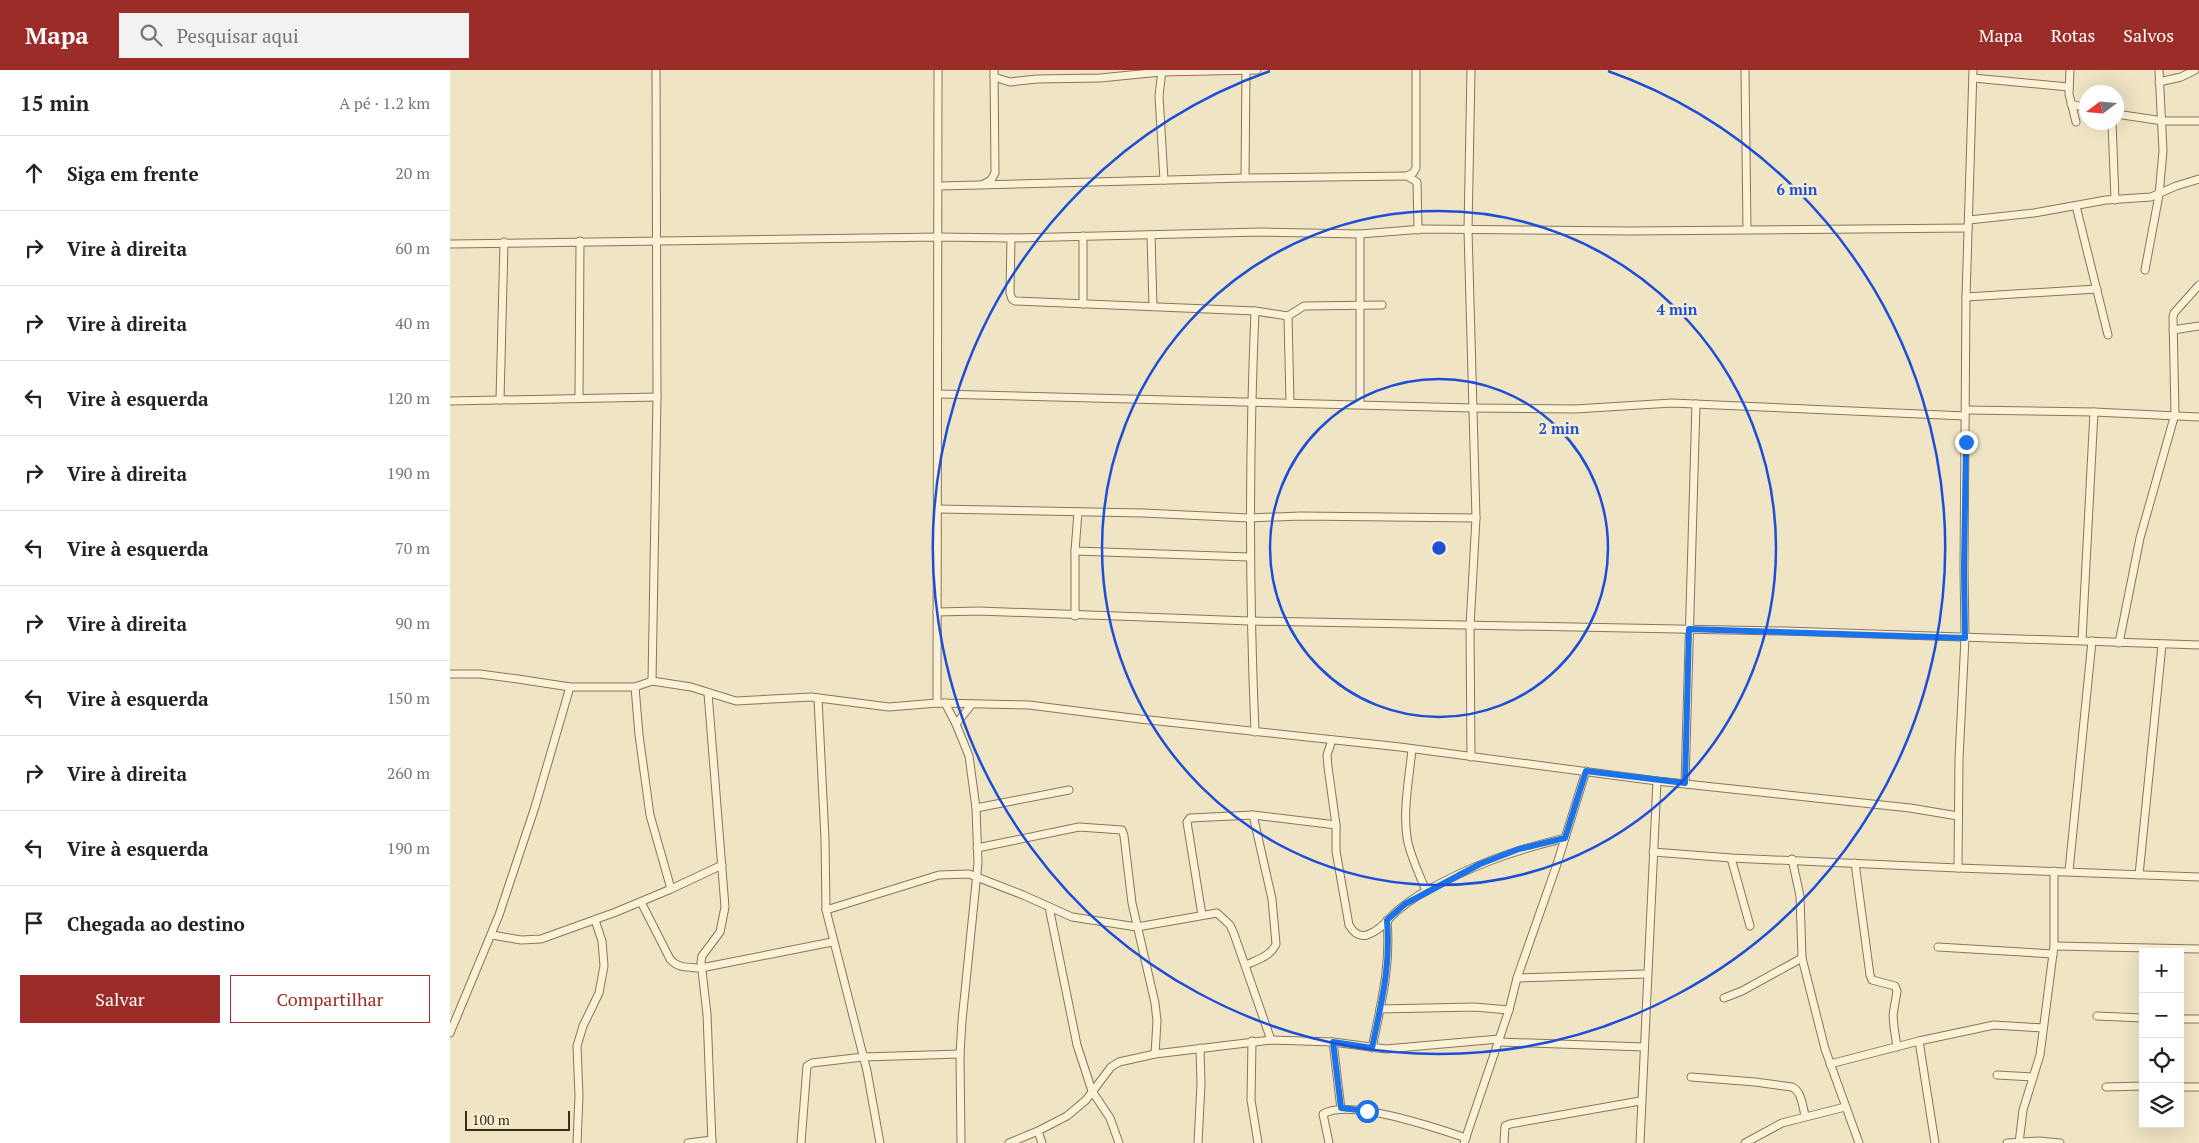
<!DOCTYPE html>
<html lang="pt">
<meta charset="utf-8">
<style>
:root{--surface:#fff;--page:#f2f2f2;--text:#222;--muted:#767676;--line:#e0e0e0;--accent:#9b2c27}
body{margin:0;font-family:"PT Serif",serif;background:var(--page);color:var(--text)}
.controls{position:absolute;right:15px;bottom:15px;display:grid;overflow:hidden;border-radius:0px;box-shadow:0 5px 20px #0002}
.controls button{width:45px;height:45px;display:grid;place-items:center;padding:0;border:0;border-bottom:1px solid var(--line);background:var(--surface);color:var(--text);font:25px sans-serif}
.compass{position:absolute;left:1629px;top:15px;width:45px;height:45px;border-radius:50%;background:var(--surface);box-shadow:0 5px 20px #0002;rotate:254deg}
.scale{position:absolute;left:15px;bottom:12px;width:105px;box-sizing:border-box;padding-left:5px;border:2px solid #392c1e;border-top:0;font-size:14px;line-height:18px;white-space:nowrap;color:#392c1e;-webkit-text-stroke:4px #f7eed2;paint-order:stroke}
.stop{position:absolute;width:15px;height:15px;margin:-11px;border:4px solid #1a73e8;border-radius:50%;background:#fff}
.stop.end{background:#1a73e8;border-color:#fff;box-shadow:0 1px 5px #0008}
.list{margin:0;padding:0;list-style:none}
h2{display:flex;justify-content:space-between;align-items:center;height:65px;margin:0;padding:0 20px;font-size:21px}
h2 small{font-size:16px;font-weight:400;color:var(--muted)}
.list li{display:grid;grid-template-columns:32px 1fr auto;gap:15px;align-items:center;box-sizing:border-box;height:75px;padding:0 20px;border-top:1px solid var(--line)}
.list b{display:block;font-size:19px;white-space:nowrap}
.list em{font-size:16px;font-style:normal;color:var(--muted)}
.actions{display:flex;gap:10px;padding:15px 20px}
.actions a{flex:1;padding:11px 0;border:1px solid var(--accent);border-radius:0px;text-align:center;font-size:18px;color:var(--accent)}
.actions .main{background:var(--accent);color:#fff}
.icon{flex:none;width:28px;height:28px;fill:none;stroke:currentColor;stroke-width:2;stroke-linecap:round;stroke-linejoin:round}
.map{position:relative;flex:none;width:1749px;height:1073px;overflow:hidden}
header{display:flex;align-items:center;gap:30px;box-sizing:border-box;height:70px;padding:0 25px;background:var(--accent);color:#fff}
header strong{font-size:24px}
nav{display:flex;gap:28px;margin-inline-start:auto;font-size:18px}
.search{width:350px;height:45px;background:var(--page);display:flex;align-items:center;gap:12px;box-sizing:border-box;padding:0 18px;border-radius:0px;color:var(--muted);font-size:19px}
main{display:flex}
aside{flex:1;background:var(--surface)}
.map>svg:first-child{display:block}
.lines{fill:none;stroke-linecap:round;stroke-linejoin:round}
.minor-casing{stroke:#8a7559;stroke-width:9}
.minor{stroke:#faf1d6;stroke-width:7}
.route{stroke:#1a73e8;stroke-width:6}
.ring{fill:none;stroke:#1d4ed8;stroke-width:2.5}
.centre{fill:#1d4ed8;stroke:#f7eed2;stroke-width:2.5}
.ring-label{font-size:15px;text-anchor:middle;font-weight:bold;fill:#1d4ed8;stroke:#f7eed2;stroke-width:5;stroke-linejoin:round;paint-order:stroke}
</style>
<header>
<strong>Mapa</strong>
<div class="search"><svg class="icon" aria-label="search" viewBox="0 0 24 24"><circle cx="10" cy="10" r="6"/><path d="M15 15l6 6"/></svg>Pesquisar aqui</div>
<nav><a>Mapa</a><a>Rotas</a><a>Salvos</a></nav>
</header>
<main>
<aside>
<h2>15 min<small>A pé · 1.2 km</small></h2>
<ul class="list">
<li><svg class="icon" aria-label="ahead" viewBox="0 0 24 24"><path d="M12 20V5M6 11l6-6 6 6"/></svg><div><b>Siga em frente</b></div><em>20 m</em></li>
<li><svg class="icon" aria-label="right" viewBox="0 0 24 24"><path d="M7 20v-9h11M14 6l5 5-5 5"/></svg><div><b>Vire à direita</b></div><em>60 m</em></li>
<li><svg class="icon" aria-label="right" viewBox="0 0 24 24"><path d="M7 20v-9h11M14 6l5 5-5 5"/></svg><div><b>Vire à direita</b></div><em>40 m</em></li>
<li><svg class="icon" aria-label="left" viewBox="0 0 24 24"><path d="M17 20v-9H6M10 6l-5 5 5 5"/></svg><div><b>Vire à esquerda</b></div><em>120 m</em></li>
<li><svg class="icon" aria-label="right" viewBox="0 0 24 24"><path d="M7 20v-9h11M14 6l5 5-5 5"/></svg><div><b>Vire à direita</b></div><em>190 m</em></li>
<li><svg class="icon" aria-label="left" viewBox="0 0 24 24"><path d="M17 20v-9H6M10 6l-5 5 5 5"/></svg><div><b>Vire à esquerda</b></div><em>70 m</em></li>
<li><svg class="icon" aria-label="right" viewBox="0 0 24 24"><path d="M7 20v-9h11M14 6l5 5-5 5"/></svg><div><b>Vire à direita</b></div><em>90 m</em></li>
<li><svg class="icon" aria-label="left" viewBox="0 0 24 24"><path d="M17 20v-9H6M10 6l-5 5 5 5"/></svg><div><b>Vire à esquerda</b></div><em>150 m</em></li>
<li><svg class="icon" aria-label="right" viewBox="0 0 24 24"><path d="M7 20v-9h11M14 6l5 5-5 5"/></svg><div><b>Vire à direita</b></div><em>260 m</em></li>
<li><svg class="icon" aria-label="left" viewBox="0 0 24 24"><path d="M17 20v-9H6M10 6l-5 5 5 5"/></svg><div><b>Vire à esquerda</b></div><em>190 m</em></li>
<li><svg class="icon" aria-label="arrive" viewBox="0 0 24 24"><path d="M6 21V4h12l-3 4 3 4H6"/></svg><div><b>Chegada ao destino</b></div></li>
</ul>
<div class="actions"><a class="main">Salvar</a><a>Compartilhar</a></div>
</aside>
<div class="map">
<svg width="1749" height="1073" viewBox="0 0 1749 1073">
<rect width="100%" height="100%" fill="#efe4c3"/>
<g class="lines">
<defs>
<g id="minor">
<polyline points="712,0 709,26 714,110"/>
<polyline points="966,0 966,98 963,103 957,106 967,112 968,160"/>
<polyline points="1295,0 1297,159"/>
<polyline points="1523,0 1516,227 1514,498 1515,568 1509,689 1508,798 1749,807"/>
<polyline points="1620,0 1619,24 1626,52"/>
<polyline points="544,7 560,12 587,9 650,8 711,2 807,0"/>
<polyline points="1523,8 1618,17"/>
<polyline points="1709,12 1731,7 1745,0"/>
<polyline points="1621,34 1636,38"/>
<polyline points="1666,44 1713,51 1749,51"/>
<polyline points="1662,52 1665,130"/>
<polyline points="795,108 796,0"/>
<polyline points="534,114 541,110 545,103 544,0"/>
<polyline points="489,116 795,108 957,106"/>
<polyline points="1626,136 1658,265"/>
<polyline points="1519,150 1584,143 1656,130 1701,127 1726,116 1749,109"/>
<polyline points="701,165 703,236"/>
<polyline points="561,168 560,223 562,229 565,231 805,241 838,246 854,236 932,235"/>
<polyline points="0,174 489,167 561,168 810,162 910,164 973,159 1180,161 1518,158"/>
<polyline points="1695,200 1709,125 1713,81 1709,0"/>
<polyline points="1516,227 1647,219"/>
<polyline points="633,234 633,166"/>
<polyline points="838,246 840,333"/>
<polyline points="1723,260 1749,256"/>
<polyline points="489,324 1022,338 1125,339 1222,333 1515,346"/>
<polyline points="129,328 130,171"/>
<polyline points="50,330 54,172"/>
<polyline points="0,331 207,327"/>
<polyline points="910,334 910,164"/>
<polyline points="1516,340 1644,342 1749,347"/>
<polyline points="488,439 693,443 799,448 851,446 1026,448"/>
<polyline points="625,481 799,487"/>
<polyline points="487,542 529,541 800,551 1336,561 1749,575"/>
<polyline points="625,546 625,481 628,442"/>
<polyline points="1632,570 1644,342"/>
<polyline points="1669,573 1690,468 1725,344 1723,247 1724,243 1749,215"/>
<polyline points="0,604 30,604 68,609 120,617 185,617 202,611 241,617 286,631 361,627 439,637 487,633 579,635 690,649 950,677 1207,711 1460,738 1508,746"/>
<polyline points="202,611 207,327 206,0"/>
<polyline points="185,617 189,665 200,745 221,819"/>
<polyline points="258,623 275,837 270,862 252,886 251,892 257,944 262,1073"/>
<polyline points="368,628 375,769 376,840 417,1001 430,1073"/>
<polyline points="487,633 488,0"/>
<polyline points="495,633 506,654 519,686 526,738 528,793 512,951 510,984 511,1073"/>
<polyline points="506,654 522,634"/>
<path d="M805 662C799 521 799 382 805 241"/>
<path d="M882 670 877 685 878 697 886 755V781L899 855C903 862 908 867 917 865 930 861 938 849 947 841 954 835 961 830 969 825 1017 797 1061 781 1115 768"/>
<path d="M962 679C959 710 952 743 958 773 962 789 970 806 976 821"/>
<polyline points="1021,687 1020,556 1026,448 1018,160 1021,0"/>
<polyline points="1235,713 1246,334"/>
<polyline points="526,738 619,720"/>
<polyline points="527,778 629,757 672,760 674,766 682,833 705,933 707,951 705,984"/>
<polyline points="1203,782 1281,788 1508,798"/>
<polyline points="1281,788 1300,856"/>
<polyline points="1342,789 1350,826 1352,888 1375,979 1409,1073"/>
<polyline points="1405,793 1420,905 1422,910 1445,916 1447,921 1443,945 1444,957 1447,977"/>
<polyline points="1619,801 1642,571"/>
<polyline points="1689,805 1712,575"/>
<path d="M191 832 220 889C228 899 239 897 251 898L382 872"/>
<polyline points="599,837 627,975 642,1021 660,1048 669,1073"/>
<polyline points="376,840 489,805 519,804 573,825 622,847 687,857 767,843 780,855 784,864 821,970"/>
<polyline points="752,845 737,752 740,748 803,745 886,755"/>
<polyline points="42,865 71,870 91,869 166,842 221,819 272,795"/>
<polyline points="1604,876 1749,879"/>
<polyline points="1488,877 1603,884"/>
<path d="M796 895C807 890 821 886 826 874L822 829 803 745"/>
<polyline points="1067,908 1196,904"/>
<polyline points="1274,928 1292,921 1352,888"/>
<polyline points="930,939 1024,937 1059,940"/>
<polyline points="1647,946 1693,948"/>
<polyline points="1730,949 1749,949"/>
<polyline points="0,963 49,845 85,737 120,617"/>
<polyline points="802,971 801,1030 808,1073"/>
<polyline points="1469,971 1485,1073"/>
<polyline points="883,972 891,1039"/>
<polyline points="1049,972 1194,977"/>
<path d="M922 978C931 934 941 897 937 850"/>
<polyline points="1380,994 1469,971 1544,955 1593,958"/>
<polyline points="1547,1005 1583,1007"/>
<path d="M1241 1007 1305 1012 1342 1017C1352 1022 1352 1035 1355 1045"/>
<polyline points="1656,1017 1693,1016"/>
<polyline points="1730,1017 1749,1017"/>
<polyline points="588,1061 592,1073"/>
<polyline points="127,1073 129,1026 127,976 133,956 149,923 154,896 152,871 145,850"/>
<polyline points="238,1073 262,1070"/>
<polyline points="351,1073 357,996 362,993 413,987 510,984"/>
<polyline points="559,1073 588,1061 617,1046 636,1030 661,997 669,992 705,984 821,970 883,972 936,979 1049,969"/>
<polyline points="748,1073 751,1014 750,978"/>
<path d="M879 1073 873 1044C899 1028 987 1058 1016 1068"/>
<polyline points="1014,1073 1059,940 1067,908 1106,797 1136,701"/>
<polyline points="1054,1073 1055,1056 1060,1054 1190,1031"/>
<polyline points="1190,1073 1207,711"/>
<polyline points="1295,1073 1332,1053 1395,1037"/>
<polyline points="1557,1073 1589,1071 1610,1073"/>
<polyline points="1569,1073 1573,1040 1590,985 1604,876 1604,801"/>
</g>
</defs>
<use href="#minor" class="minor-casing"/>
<use href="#minor" class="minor"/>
</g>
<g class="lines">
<path class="route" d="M917 1041 891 1038 883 972 922 978C931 933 941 898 937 850L955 834 1030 794 1069 779 1115 768 1136 701 1235 713 1239 559 1515 568 1514 498 1516 372"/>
</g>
<g class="ring">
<circle cx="989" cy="478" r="169"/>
<circle cx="989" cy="478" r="337"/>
<path d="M1158 1A506 506 0 1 1 820 1"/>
</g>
<circle cx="989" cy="478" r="8" class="centre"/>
<g class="ring-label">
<text x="1347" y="125">6 min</text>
<text x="1227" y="245">4 min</text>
<text x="1109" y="364">2 min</text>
</g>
</svg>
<div class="controls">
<button>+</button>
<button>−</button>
<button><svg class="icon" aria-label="locate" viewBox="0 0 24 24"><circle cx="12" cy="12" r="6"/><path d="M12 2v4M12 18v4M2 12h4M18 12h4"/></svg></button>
<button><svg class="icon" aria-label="layers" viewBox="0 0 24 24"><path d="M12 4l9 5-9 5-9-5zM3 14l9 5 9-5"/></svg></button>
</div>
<svg class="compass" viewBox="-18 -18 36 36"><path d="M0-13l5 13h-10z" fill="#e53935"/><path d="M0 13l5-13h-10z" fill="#767676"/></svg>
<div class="scale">100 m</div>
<div class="stop" style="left:917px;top:1041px"></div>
<div class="stop end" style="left:1516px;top:372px"></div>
</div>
</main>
